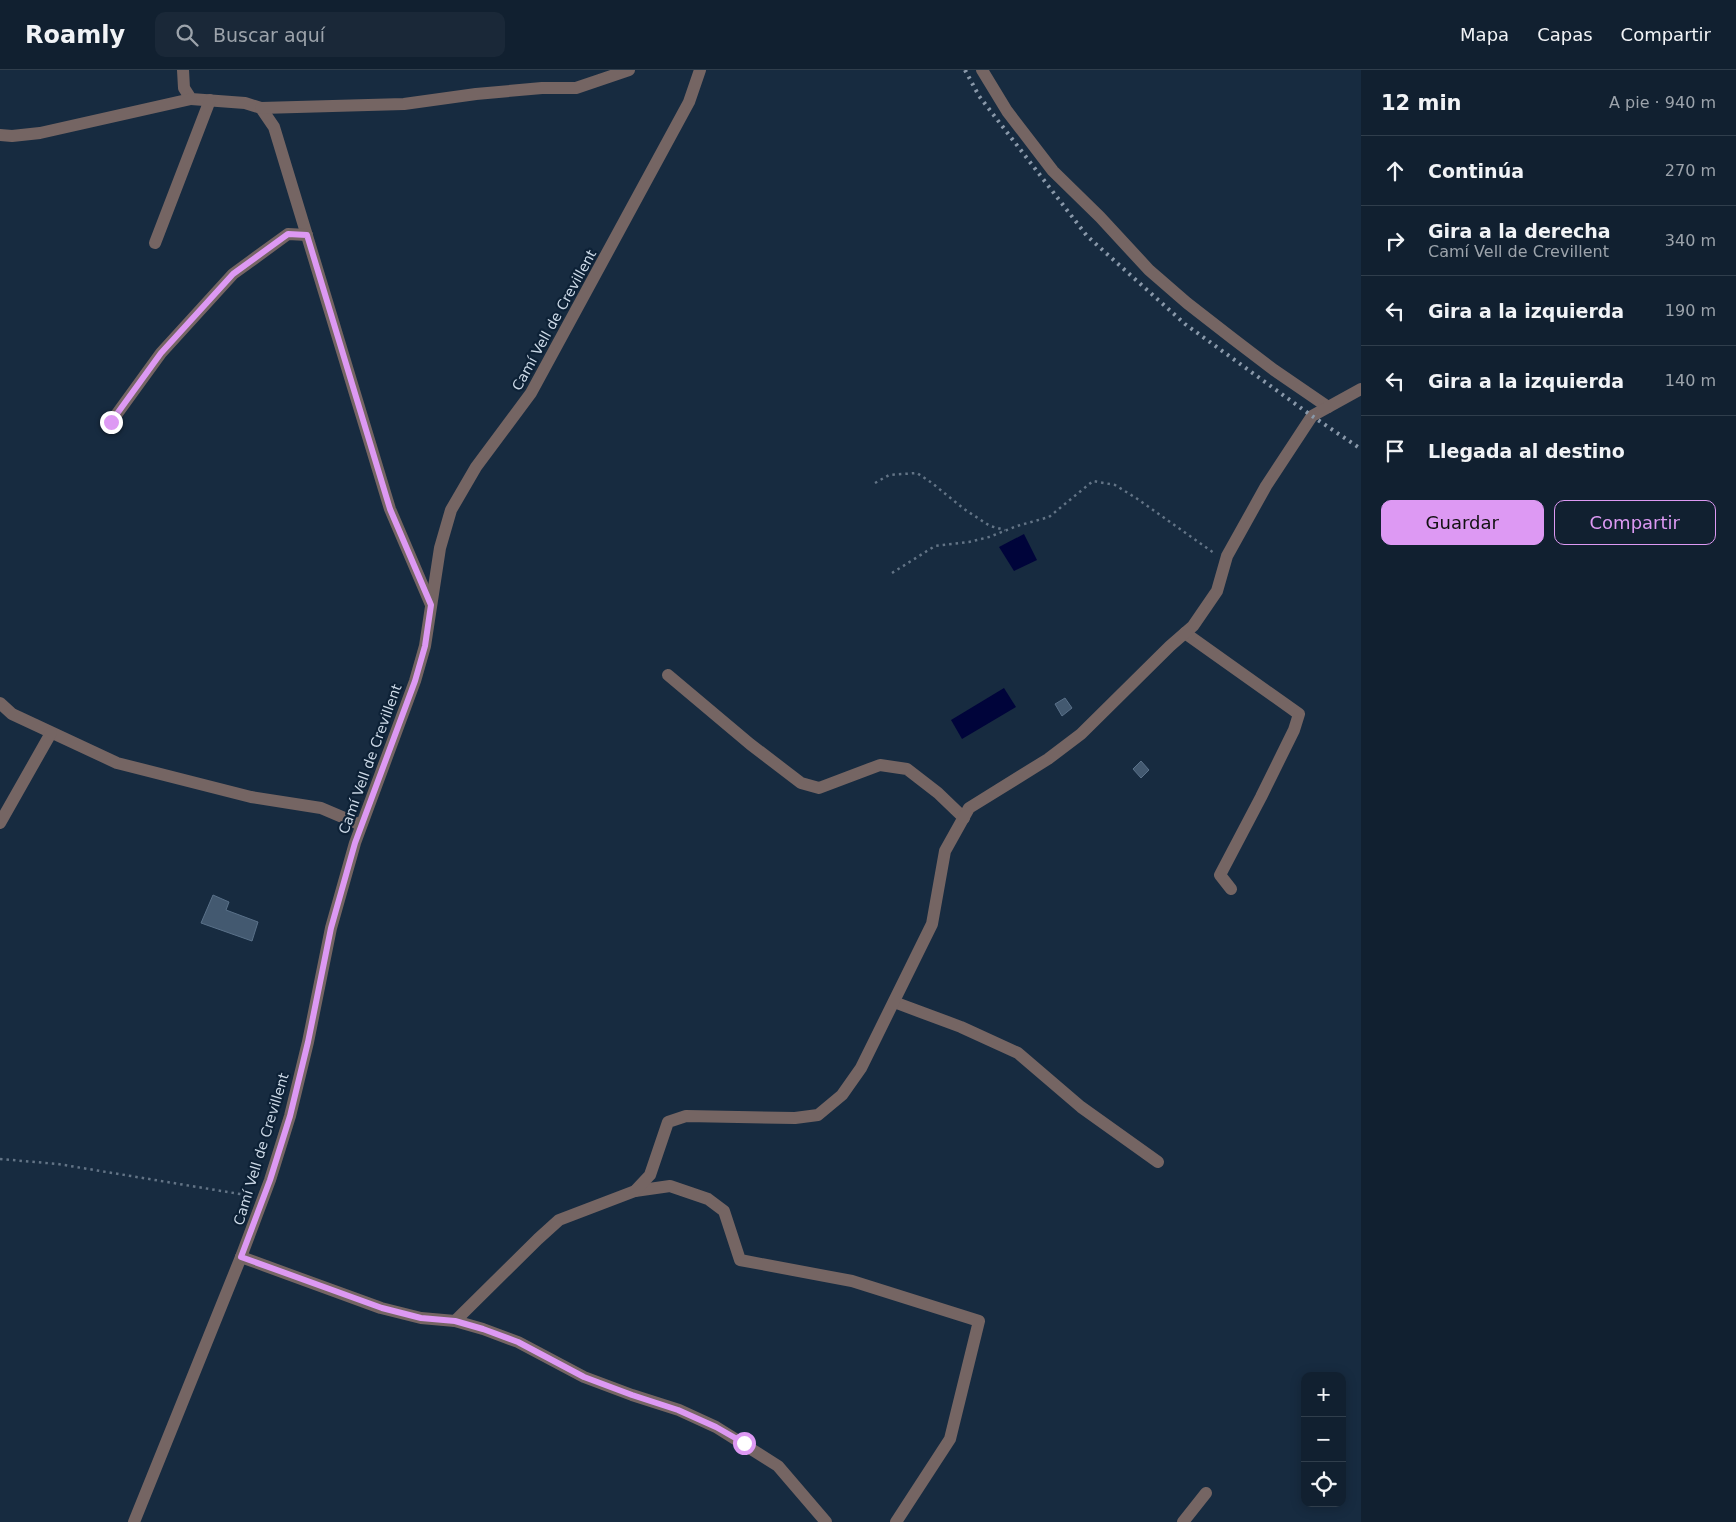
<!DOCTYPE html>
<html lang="es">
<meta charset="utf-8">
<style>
:root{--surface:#112030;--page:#1a2838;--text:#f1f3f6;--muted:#9ca3ab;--line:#303e4c;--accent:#dd99f3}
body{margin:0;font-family:"DejaVu Sans",sans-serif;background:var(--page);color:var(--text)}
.controls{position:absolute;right:15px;bottom:15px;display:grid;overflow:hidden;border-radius:10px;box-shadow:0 2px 12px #0003}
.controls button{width:45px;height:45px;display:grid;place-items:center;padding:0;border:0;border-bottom:1px solid var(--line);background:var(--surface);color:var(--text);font:25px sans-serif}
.stop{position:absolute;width:15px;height:15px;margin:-11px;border:4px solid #dd99f3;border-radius:50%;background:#fff}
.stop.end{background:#dd99f3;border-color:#fff;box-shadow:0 1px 5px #0008}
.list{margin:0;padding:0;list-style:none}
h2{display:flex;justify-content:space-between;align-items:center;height:65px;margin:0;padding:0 20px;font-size:21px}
h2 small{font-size:16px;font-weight:400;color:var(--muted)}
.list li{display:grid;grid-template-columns:32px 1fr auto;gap:15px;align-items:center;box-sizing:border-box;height:70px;padding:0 20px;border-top:1px solid var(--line)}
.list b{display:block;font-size:19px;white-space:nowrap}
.list p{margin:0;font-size:16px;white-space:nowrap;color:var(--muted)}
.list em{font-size:16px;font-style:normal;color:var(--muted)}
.actions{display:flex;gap:10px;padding:15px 20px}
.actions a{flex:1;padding:11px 0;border:1px solid var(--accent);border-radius:10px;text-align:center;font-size:18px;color:var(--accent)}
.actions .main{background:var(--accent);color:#111}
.icon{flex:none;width:28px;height:28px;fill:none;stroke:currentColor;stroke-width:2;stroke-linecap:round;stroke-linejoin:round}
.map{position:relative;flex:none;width:1361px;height:1452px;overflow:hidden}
header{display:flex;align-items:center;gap:30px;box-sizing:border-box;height:70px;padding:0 25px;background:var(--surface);border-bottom:1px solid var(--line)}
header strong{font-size:24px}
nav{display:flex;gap:28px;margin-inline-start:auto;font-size:18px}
.search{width:350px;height:45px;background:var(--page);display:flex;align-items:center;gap:12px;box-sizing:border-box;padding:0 18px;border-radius:10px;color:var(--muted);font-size:19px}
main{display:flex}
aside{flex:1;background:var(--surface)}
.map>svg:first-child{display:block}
.water{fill:#00043a}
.building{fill:#435970;stroke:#5a7189}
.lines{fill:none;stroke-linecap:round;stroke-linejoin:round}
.path{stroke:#637486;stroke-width:2.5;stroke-dasharray:2.5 4;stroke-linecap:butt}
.minor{stroke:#756563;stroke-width:12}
.rail{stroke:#8a99aa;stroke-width:4;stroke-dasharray:2.5 5;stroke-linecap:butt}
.route{stroke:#dd99f3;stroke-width:6}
.labels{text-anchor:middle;stroke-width:4.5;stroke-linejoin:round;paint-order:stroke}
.street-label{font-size:14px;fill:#ccd9e7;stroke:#0d2136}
</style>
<header>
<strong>Roamly</strong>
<div class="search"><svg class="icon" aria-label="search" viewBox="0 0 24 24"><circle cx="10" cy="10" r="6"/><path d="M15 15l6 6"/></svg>Buscar aquí</div>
<nav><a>Mapa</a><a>Capas</a><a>Compartir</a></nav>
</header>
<main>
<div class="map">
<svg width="1361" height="1452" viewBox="0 0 1361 1452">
<rect width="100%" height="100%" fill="#172b40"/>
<g class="water">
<polygon points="1024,464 1037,490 1014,501 999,477"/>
<polygon points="1004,618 1016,637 962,669 951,650"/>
</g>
<g class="building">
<polygon points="1065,628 1072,638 1062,646 1055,634"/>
<polygon points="1141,691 1149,700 1141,708 1133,699"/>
<polygon points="213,825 229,832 226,840 258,852 252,871 201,853"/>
</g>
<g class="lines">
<g class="path">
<polyline points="875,413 889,405 917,403 932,413 964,439 990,456 1005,460"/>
<polyline points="892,503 935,476 969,472 989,467 1017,456 1049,447 1093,411 1115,415 1136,428 1214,483"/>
<polyline points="0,1089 58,1094 252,1126"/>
</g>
<g class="minor">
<polyline points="183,0 184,18 191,29 245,33 261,38 274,57 390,439 431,535"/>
<polyline points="982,0 1007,41 1053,101 1100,147 1149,200 1187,233 1232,268 1274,300 1328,337"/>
<polyline points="261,38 404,34 476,24 542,18 576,18 629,0"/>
<polyline points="0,65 12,66 40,63 191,29"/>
<polyline points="155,173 210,30"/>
<polyline points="111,352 161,283 233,204 288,164 307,165"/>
<polyline points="1185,563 1299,644 1294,660 1261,727 1220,805 1231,819"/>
<polyline points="668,605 750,674 801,713 819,718 880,695 907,699 938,723 964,748"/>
<polyline points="0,633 12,644 117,693 251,727 321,738 361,755"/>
<polyline points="0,753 51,663"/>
<polyline points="894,932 961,957 1018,983 1081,1037 1158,1092"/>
<polyline points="635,1121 670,1116 708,1129 724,1141 740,1190 852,1211 979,1251 950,1369 896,1452"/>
<polyline points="241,1187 381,1238 421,1248 455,1251 483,1259 518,1272 584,1307 632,1325 679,1340 716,1357 778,1396 826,1452"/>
<polyline points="455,1251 538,1169 559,1150 635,1121 650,1105 668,1052 686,1046 795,1048 818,1045 842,1025 861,998 932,854 945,781 969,738 1048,689 1081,664 1170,576 1193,556 1217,521 1227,486 1266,416 1312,346 1361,319"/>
<polyline points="134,1452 241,1187 270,1110 290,1046 308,972 331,858 355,773 415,611 425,576 440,478 451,440 476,397 531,323 689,32 700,0"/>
<polyline points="1183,1452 1206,1423"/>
</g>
<polyline class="rail" points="965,0 979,26 1087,166 1185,254 1312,346 1361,379"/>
</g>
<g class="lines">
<polyline class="route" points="111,352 161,283 233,204 288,164 307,165 390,439 431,535 425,576 415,611 355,773 331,858 308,972 290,1046 270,1110 241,1187 382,1238 421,1248 455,1251 483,1259 518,1272 584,1307 632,1325 678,1340 716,1357 744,1373"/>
</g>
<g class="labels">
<g class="street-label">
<text transform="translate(554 250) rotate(-61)" y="5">Camí Vell de Crevillent</text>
<text transform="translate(370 689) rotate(-70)" y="5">Camí Vell de Crevillent</text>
<text transform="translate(261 1079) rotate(-73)" y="5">Camí Vell de Crevillent</text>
</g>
</g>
</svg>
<div class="controls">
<button>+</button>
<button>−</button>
<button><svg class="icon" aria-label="locate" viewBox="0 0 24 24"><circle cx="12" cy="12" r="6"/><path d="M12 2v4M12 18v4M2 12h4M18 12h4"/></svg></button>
</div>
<div class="stop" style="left:744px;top:1373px"></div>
<div class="stop end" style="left:111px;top:352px"></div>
</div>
<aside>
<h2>12 min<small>A pie · 940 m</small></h2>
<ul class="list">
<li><svg class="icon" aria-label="ahead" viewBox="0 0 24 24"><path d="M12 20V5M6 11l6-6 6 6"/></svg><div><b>Continúa</b></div><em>270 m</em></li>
<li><svg class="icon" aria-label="right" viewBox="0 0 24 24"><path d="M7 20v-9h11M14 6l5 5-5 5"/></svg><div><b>Gira a la derecha</b><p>Camí Vell de Crevillent</p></div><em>340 m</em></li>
<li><svg class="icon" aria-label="left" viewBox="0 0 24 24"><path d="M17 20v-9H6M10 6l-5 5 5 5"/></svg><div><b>Gira a la izquierda</b></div><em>190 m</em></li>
<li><svg class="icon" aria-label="left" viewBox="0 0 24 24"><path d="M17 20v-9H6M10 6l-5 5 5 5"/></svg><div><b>Gira a la izquierda</b></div><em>140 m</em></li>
<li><svg class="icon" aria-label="arrive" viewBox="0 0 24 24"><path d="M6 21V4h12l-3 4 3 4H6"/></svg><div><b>Llegada al destino</b></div></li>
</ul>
<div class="actions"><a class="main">Guardar</a><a>Compartir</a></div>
</aside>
</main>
